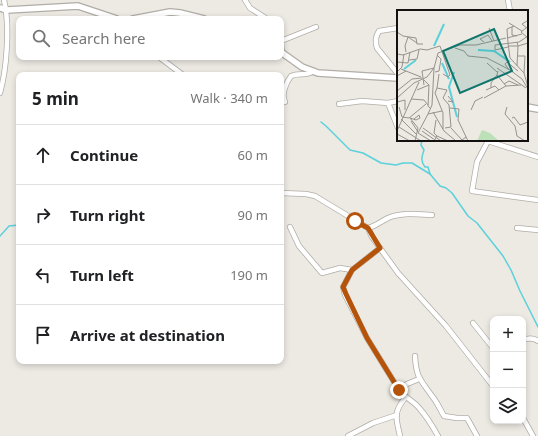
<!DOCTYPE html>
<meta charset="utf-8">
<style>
:root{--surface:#fff;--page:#f2f2f2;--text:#202124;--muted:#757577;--line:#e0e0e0}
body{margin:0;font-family:"Noto Sans",sans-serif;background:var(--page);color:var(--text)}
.controls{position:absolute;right:12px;bottom:12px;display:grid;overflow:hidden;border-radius:8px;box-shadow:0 2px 6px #0003}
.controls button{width:36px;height:36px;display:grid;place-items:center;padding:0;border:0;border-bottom:1px solid var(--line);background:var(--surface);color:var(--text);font:20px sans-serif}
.stop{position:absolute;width:12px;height:12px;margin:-9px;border:3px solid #b45309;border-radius:50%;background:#fff}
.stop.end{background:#b45309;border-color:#fff;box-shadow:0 1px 4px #0008}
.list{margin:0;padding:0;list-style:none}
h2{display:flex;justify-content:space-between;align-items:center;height:52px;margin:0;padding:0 16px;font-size:17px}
h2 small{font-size:13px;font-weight:400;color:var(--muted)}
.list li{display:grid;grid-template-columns:26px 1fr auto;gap:12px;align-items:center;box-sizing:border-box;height:60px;padding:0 16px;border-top:1px solid var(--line)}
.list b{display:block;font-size:15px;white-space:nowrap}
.list em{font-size:13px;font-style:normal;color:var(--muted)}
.icon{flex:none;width:22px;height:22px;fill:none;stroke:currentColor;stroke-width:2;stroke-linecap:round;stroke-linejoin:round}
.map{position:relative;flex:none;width:538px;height:436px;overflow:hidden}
.search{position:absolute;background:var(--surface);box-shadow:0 2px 6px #0003;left:16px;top:16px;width:268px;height:44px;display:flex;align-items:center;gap:10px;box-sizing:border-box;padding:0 14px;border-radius:8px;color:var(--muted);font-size:15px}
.panel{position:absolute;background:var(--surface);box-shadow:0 2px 6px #0003;left:16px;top:72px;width:268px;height:292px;border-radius:8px}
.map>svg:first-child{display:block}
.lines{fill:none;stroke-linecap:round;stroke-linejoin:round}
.stream{stroke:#5ad1db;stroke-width:1.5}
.minor-casing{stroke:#b1ada7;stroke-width:6}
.tertiary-casing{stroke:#b1ada7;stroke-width:8}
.minor{stroke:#fff;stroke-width:4.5}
.tertiary{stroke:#fff;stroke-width:5.5}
.route{stroke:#b45309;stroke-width:5}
.inset-river{fill:none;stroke:#5ad1db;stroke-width:2}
.inset-road{fill:none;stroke:#95938e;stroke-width:1}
.view{fill:#0f766e;fill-opacity:0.15;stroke:#0f766e;stroke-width:2}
.inset-edge{fill:none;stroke:#12110f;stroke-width:2}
</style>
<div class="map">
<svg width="538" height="436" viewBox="0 0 538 436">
<rect width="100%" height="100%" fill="#ede9e3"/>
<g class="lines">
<g class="stream">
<polyline points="321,122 326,126 350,150 363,153 381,163 396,165 403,163 412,163 430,174 440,186 446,188 452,193 468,216 477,223 503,256 511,270 520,291 538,327"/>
<path d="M422 140 421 145 424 150C422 156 420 161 425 167H428L430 174"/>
<polyline points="0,236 9,226 19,225"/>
</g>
<defs>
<g id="minor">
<polyline points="245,0 250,8 267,19"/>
<polyline points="508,0 510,11"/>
<path d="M398 28 379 31C375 37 375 42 377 48L398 74"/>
<polyline points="281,41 316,27"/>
<polyline points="281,41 282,53"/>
<polyline points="159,57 183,75"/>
<path d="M0 93C7 68 10 25 4 0"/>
<path d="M285 102C281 94 286 83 291 76 300 72 305 77 314 71"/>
<polyline points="388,103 398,128"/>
<polyline points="339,104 362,101 388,103 398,101"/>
<polyline points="538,157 488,141 477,162 472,191 538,200"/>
<polyline points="281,193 306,194 315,196 368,228 372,237 398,273 446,326 493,386"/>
<polyline points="290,227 299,246 322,273 340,268 352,270 380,248"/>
<path d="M368 228C376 226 380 222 388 218 402 212 418 214 432 215"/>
<polyline points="517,228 538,230"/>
<polyline points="352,270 343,287 345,295 367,338 399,390"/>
<polyline points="473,323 493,348"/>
<path d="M523 340C528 338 534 338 538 341"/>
<path d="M415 356C416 377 420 379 432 396 437 402 440 409 444 416L457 418H467L477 436"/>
<path d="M419 379 407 384 399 390C405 398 414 401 420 409 427 417 433 427 438 436"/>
<polyline points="523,418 533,436"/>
<polyline points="348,436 373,423 397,415"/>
<path d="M400 436C396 418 393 413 405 398"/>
</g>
<g id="tertiary">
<polyline points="0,8 7,10 78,6 117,19"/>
<polyline points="133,19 170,12 180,13 204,19"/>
<polyline points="281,52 302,67 318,73 398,78"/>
<polyline points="527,107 538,109"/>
</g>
</defs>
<use href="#minor" class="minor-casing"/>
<use href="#tertiary" class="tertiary-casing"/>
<use href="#minor" class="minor"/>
<use href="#tertiary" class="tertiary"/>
</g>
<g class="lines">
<polyline class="route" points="355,221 368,228 380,248 352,270 343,287 346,294 367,338 399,390"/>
</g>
<g transform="translate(397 10)">
<rect width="131" height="131" fill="#ede9e3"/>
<path d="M85 120 93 123 102 131H80Z" fill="#bce0b8"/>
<path class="inset-river" d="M37 36 47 14M81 40 97 41 113 52M45 53 52 69M7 59 19 50M57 62 52 77 60 107"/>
<path class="inset-road" d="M130 11 125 14 131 19M112 13 125 21M115 17V25L120 26M92 18 97 31M129 18 124 22 131 28M0 22 6 26 19 28 20 34H26M110 28 125 24M87 32 83 29 91 25 95 31M111 33 113 48 127 63 131 77M111 33 110 19 117 16M111 36H121L120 32M111 37 98 40V35L122 32 131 26M58 38 67 41 71 46 90 48 113 60 125 69 131 79M9 42 8 36 11 27 20 33M0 44 6 45 23 39 30 40 43 36 53 65 51 67 46 64M120 46H128L127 63M12 50 20 49 22 40M0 52 11 53 13 42M90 53 100 62M120 56 121 36 131 33M100 58 129 78M112 60 108 54 110 52 121 61M9 61 24 67M101 61 100 65 109 76M0 62 5 57 7 44M38 62 42 61 44 49 40 45M0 66 9 61 4 59M27 70 32 75 31 96 34 99M107 74 112 71 121 75M27 75 25 61 37 58 35 95 31 104 45 101M40 78 42 64M94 78V73L100 65M20 80 32 75M89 80 98 76 102 80M0 81 15 69 25 68M38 83 40 78 50 80 46 88 52 95 54 117 48 118M38 83 46 103V119M0 88 17 73 30 67 37 58 41 43 63 35H79L109 28M87 88 109 76 124 75M14 89 27 90 31 95M51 91 56 92 51 86M0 92 8 90V100M2 97 5 107 12 108 29 94M110 97 108 104 118 116 120 126 128 131M53 98 62 99 61 110 71 131M74 100 78 91 86 87M36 102 47 121 59 131M31 104 21 123 34 131M115 108 117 107 123 115 131 112M4 109 20 125M17 109 22 105 23 108 19 110 13 108 21 118 18 131M14 111 21 122M2 117 24 131M26 118 44 131M54 118 65 130 69 127M0 121 22 72M25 121 38 130M0 124 13 131M40 126 51 131M37 131 40 126 37 123 39 110"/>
<path class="view" d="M97 19 115 61 63 83 46 41Z"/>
<rect width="131" height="131" class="inset-edge"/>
</g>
</svg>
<div class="controls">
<button>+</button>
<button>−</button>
<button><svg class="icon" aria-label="layers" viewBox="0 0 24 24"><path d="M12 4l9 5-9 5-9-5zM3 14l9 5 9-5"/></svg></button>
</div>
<div class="stop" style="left:355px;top:221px"></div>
<div class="stop end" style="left:399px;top:390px"></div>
<div class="search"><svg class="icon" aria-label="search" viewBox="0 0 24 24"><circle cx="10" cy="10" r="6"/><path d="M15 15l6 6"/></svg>Search here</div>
<section class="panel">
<h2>5 min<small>Walk · 340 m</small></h2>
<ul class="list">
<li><svg class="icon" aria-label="ahead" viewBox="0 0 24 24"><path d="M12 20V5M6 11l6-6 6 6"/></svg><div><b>Continue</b></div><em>60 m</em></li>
<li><svg class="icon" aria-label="right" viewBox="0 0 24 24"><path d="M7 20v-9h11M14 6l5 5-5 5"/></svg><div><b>Turn right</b></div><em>90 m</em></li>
<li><svg class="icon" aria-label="left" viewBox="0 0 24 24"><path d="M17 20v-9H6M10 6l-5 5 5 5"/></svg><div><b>Turn left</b></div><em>190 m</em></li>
<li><svg class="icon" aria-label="arrive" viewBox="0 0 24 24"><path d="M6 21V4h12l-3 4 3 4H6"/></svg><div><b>Arrive at destination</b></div></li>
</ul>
</section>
</div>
